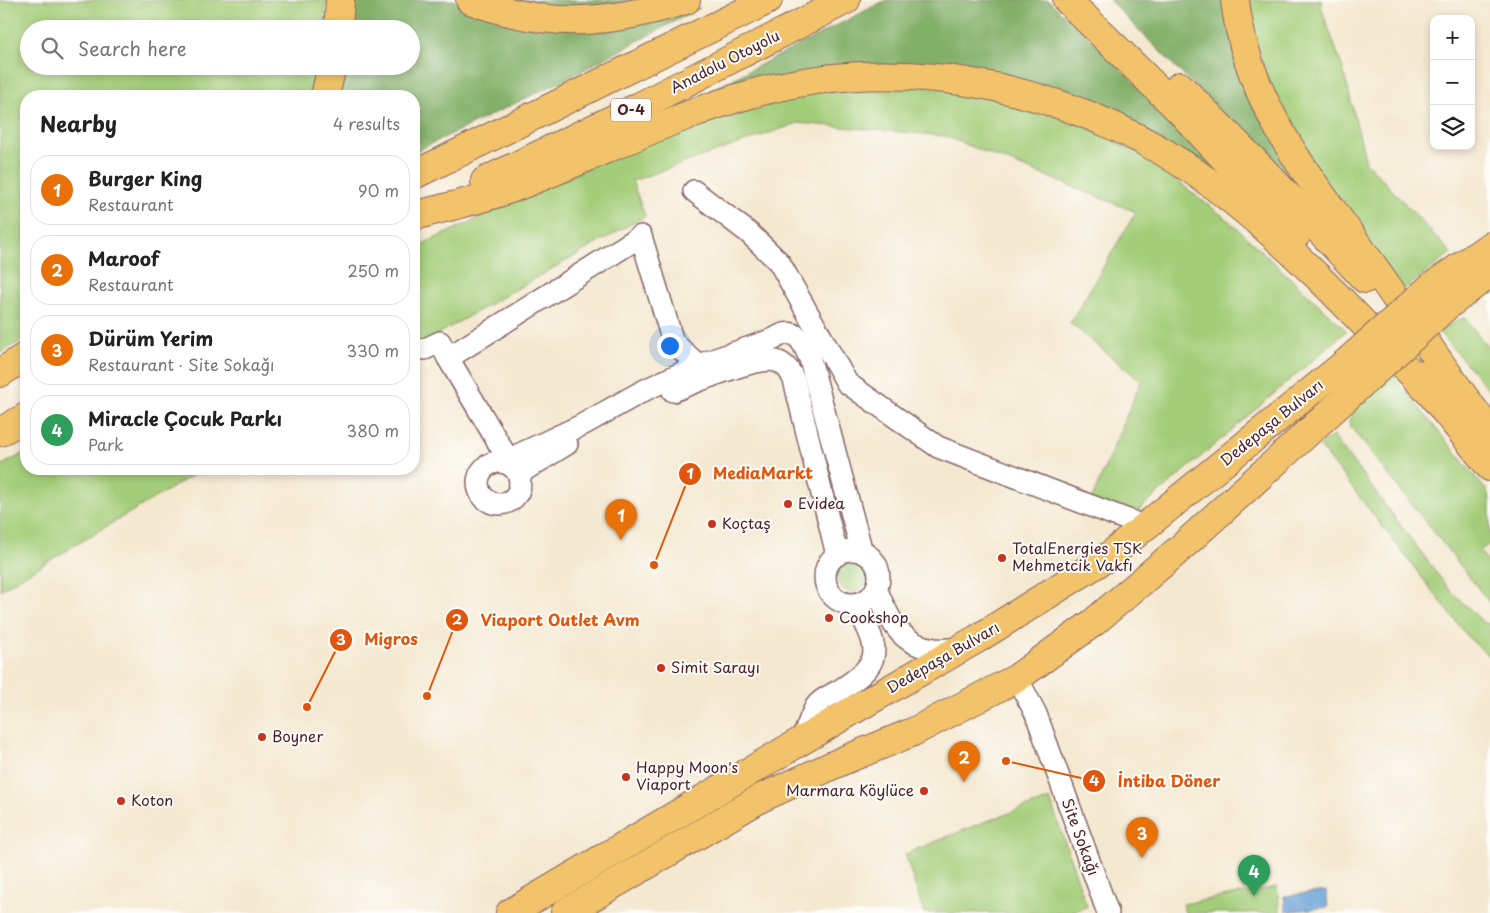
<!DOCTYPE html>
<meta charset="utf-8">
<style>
:root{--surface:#fff;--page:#f6f6f6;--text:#222;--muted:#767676;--line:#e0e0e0;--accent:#c8321e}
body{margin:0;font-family:"Playpen Sans",sans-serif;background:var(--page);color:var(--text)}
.controls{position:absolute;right:15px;top:15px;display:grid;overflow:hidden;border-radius:10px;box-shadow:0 2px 8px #0003}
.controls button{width:45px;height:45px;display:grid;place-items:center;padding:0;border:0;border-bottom:1px solid var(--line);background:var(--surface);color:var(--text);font:25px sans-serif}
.you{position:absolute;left:669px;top:345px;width:18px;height:18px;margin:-12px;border:4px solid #fff;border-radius:50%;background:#1a73e8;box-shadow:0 0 0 8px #1a73e833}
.badge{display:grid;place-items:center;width:32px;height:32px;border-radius:50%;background:var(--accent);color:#fff;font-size:16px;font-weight:700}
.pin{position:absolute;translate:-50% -41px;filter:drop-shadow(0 1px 2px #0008)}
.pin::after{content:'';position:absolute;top:26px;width:18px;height:15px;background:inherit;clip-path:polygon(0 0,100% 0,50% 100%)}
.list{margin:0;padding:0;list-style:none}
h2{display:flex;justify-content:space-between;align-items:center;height:65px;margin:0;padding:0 20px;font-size:21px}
h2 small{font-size:16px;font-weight:400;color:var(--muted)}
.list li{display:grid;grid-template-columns:32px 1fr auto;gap:15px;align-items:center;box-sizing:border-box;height:70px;margin:0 10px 10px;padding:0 10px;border:1px solid var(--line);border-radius:20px}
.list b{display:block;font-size:19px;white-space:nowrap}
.list p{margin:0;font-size:16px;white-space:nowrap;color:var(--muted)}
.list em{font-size:16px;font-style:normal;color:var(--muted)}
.icon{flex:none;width:28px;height:28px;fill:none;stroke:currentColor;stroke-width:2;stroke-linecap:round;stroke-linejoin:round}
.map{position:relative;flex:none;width:1490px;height:913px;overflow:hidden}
.search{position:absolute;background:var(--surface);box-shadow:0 2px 8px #0003;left:20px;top:20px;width:400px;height:55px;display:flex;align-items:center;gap:12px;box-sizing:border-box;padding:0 18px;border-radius:28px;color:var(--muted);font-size:19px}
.panel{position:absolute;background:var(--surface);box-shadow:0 2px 8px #0003;left:20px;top:90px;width:400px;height:385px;border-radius:20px}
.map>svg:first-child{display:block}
.green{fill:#a4cd79;stroke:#777652}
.forest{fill:#83b069;stroke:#66684a}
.water{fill:#6ba3d9;stroke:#5a6182}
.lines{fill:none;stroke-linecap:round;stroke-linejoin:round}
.minor-casing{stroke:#866565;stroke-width:24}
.major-casing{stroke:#866565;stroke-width:30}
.highway-casing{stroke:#866565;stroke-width:30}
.minor{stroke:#fff;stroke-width:21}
.major{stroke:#f2c36a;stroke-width:28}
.highway{stroke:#f2c36a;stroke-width:28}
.major-bridge-casing{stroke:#866565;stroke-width:30;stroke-linecap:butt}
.major-bridge{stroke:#f2c36a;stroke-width:28}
.poi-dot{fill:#c8321e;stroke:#fdfcf7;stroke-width:2}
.labels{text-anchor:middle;stroke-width:4;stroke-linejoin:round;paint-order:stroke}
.shield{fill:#fdfcf7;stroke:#806168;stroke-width:1}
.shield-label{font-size:14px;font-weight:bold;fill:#4a1f2b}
.street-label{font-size:15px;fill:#4a1f2b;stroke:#fdfcf7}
.poi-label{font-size:15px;fill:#4a1f2b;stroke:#fdfcf7;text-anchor:start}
.leader{fill:none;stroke:#e0560e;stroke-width:2}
.callout-dot{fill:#e0560e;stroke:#fdfcf7;stroke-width:2}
.mark-label{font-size:15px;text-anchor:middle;font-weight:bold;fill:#fff}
.callout-label{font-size:16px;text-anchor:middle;font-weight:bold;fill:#e0560e;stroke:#fdfcf7;stroke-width:4;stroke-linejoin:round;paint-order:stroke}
</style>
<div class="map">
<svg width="1490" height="913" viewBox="0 0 1490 913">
<rect width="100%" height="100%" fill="#fdfcf7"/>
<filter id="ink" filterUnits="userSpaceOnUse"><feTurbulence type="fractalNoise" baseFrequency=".02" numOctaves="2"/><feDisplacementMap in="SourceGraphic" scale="10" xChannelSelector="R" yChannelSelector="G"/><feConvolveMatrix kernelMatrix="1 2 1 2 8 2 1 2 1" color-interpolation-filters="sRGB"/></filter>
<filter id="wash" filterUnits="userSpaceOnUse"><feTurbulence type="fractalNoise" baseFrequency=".0096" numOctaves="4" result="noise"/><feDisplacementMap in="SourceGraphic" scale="20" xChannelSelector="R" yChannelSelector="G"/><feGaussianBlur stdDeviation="1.12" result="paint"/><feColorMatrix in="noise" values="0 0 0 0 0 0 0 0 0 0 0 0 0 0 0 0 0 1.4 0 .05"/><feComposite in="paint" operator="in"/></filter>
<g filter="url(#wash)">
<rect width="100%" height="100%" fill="#f4e8d0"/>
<g class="green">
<polygon points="0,0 327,0 324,29 29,29 29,66 319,66 308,96 26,96 26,338 0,353"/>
<polygon points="1243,0 1321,0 1322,10 1343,69 1366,162 1451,253 1402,291 1277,110"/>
<polygon points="895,85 971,90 1069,119 1147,158 1228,220 1346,330 1343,334 1132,516 1091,501 1141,381 1070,323 1136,212 945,136 798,123 632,181 645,216 441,332 414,352 414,248 675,127 792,92"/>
<polygon points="1465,317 1490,351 1490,391 1438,331"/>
<polygon points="1391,373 1486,490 1490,499 1490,543 1480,551 1490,566 1490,603 1350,426 1352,405"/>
<polygon points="1333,436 1448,588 1485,624 1490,623 1490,657 1469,638 1319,445"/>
<polygon points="26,452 26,469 203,469 0,590 0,466"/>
<circle cx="852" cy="577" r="15"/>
<polygon points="1050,799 1087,907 1067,913 924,913 905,854 984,822"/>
<polygon points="1277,887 1280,913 1185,913 1183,904"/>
</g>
<g class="forest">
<polygon points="347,0 454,0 482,14 700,8 572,76 414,152 414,96 332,96 340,66 411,66 411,29 346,29"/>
<path d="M502 0H637C594 11 545 5 502 0Z"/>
<polygon points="886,0 1048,0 1100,48 1268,218 992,79 692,100"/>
<polygon points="1109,0 1226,0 1294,177 1289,179 1285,177"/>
</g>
<polygon class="water" points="1326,891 1328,907 1286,912 1284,896"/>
</g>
<g filter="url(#ink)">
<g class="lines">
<defs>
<g id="minor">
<polyline points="694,191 749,233 779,262 847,383 938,447 1146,527"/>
<polyline points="425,349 440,342 448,358 641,236 673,342 698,365"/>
<polyline points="448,358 508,459"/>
<path d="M673 391C693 383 757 356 776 361 786 364 790 371 794 380L837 555"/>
<path d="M503 462 582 425 643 391 698 365 774 339C796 324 803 342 810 359L862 552"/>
<circle cx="499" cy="483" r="21"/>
<polyline points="518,474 567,444"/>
<circle cx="852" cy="577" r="27"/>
<path d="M876 589C890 618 897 644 934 649 943 650 953 649 961 648"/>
<polyline points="1017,678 1036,714 1108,913"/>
<path d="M802 741C806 731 811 713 817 705 821 699 833 694 840 690 887 660 878 649 856 604"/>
</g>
<g id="major">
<polyline points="1432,286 1490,246"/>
<polyline points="1448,305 1490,273"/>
<polyline points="510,913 862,705 977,639 1109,556 1348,361"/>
<polyline points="565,913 761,798 842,761 913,732 1017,678 1094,622 1175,553 1367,379"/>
</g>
<g id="highway">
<path d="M470 0C548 29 608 25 686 0"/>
<polyline points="1067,0 1179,110 1296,235"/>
<path d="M1235 0C1247 110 1320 190 1381 277 1417 328 1451 382 1490 431"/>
<polyline points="338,29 340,0"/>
<polyline points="1180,86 1266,173 1365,279"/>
<polyline points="325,96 332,66"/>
<polyline points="414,175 768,0"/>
<polyline points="485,181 640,106 846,0"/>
<path d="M414 216C446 207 481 200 513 188 595 157 673 115 758 92 912 50 1088 90 1214 186 1292 245 1358 317 1425 388"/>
<polyline points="0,373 26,356"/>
<polyline points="1415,374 1490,467"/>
<polyline points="0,432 26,417"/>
</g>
</defs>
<use href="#minor" class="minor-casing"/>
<use href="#major" class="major-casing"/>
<use href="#highway" class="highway-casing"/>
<use href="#minor" class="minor"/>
<use href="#major" class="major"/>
<use href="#highway" class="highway"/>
<defs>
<g id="major-bridge">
<polyline points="1348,361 1432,286"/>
<polyline points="1367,379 1448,305"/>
</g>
</defs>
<use href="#major-bridge" class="major-bridge-casing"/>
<use href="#major-bridge" class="major-bridge"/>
</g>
</g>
<g class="poi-dot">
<circle cx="788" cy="504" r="5"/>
<circle cx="712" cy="524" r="5"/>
<circle cx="1002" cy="558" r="5"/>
<circle cx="829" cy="618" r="5"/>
<circle cx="661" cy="668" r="5"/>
<circle cx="262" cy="737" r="5"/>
<circle cx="626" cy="777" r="5"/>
<circle cx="924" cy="791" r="5"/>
<circle cx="121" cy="801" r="5"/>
</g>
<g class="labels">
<rect class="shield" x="611" y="98.5" width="40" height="23" rx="4"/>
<g class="shield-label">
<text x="631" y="115">O-4</text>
</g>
<g class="street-label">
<text transform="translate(725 62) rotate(-27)" y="5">Anadolu Otoyolu</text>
<text transform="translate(1272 423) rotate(-39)" y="5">Dedepaşa Bulvarı</text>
<text transform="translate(943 658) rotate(-30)" y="5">Dedepaşa Bulvarı</text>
<text transform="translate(1080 837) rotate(70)" y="5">Site Sokağı</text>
</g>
<g class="poi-label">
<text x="798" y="509">Evidea</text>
<text x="722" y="529">Koçtaş</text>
<text x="1012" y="554">TotalEnergies TSK<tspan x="1012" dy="17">Mehmetcik Vakfı</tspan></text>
<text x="839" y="623">Cookshop</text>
<text x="671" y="673">Simit Sarayı</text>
<text x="272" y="742">Boyner</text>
<text x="636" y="773">Happy Moon's<tspan x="636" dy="17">Viaport</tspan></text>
<text x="914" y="796" text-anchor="end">Marmara Köylüce</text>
<text x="131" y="806">Koton</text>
</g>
</g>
<path class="leader" d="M654 565L690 474M427 696L457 620M307 707L341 640M1006 761L1094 781"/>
<g class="callout-dot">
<circle cx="654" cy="565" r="5"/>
<circle cx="427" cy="696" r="5"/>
<circle cx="307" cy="707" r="5"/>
<circle cx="1006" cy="761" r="5"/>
<circle cx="690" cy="474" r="12"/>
<circle cx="457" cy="620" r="12"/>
<circle cx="341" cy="640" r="12"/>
<circle cx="1094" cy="781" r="12"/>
</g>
<g class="mark-label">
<text x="690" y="479">1</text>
<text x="457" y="625">2</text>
<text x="341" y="645">3</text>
<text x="1094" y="786">4</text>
</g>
<g class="callout-label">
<text x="763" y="479">MediaMarkt</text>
<text x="560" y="626">Viaport Outlet Avm</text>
<text x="391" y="645">Migros</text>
<text x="1169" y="787">İntiba Döner</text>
</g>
</svg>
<div class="controls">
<button>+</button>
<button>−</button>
<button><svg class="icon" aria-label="layers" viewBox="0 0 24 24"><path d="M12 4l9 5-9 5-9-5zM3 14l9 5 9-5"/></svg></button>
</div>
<div class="you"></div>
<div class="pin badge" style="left:621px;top:540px;background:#e8710a">1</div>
<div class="pin badge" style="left:964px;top:782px;background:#e8710a">2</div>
<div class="pin badge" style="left:1142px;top:858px;background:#e8710a">3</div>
<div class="pin badge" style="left:1254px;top:896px;background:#2e9e5b">4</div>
<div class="search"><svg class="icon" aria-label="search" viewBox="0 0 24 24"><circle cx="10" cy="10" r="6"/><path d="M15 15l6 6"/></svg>Search here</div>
<section class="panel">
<h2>Nearby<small>4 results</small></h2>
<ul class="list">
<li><span class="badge" style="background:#e8710a">1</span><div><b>Burger King</b><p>Restaurant</p></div><em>90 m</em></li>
<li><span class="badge" style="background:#e8710a">2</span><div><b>Maroof</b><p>Restaurant</p></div><em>250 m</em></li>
<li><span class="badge" style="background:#e8710a">3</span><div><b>Dürüm Yerim</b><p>Restaurant · Site Sokağı</p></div><em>330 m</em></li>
<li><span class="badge" style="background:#2e9e5b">4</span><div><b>Miracle Çocuk Parkı</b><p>Park</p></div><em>380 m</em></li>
</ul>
</section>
</div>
